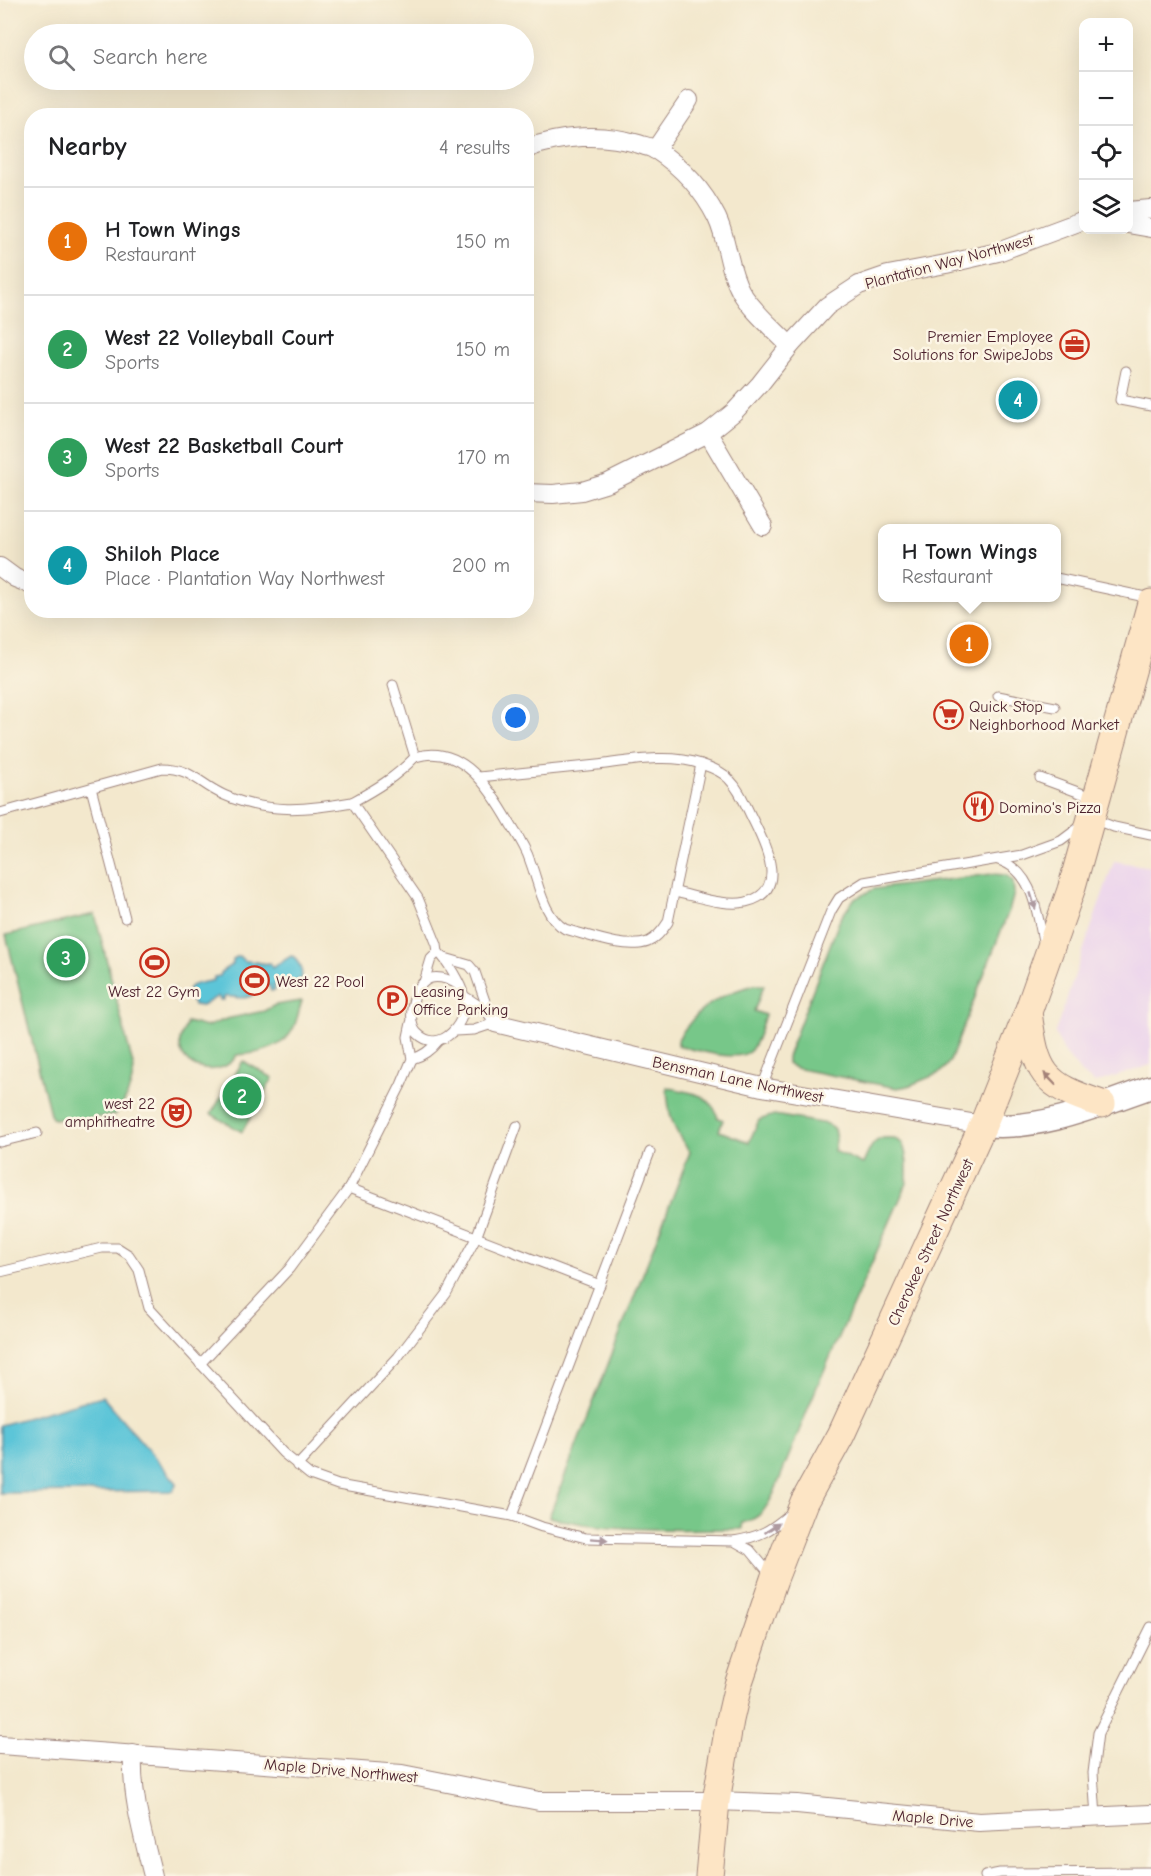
<!DOCTYPE html>
<meta charset="utf-8">
<style>
:root{--surface:#fff;--page:#f6f6f6;--text:#202124;--muted:#757577;--line:#e0e0e0;--accent:#c8321e}
body{margin:0;font-family:"Comic Neue",sans-serif;background:var(--page);color:var(--text)}
.controls{position:absolute;right:18px;top:18px;display:grid;overflow:hidden;border-radius:12px;box-shadow:0 6px 24px #0002}
.controls button{width:54px;height:54px;display:grid;place-items:center;padding:0;border:0;border-bottom:2px solid var(--line);background:var(--surface);color:var(--text);font:30px sans-serif}
.you{position:absolute;left:516px;top:718px;width:21px;height:21px;margin:-15px;border:4px solid #fff;border-radius:50%;background:#1a73e8;box-shadow:0 0 0 9px #1a73e833}
.badge{display:grid;place-items:center;width:39px;height:39px;border-radius:50%;background:var(--accent);color:#fff;font-size:20px;font-weight:700}
.pin{position:absolute;translate:-50% -50%;border:3px solid #fff;box-shadow:0 2px 6px #0006}
.popup{position:absolute;left:878px;top:524px;width:183px;height:78px;box-sizing:border-box;display:grid;place-content:center;border-radius:12px;background:var(--surface);filter:drop-shadow(0 2px 4px #0005);font-size:20px;white-space:nowrap;color:var(--muted)}
.popup b{font-size:22px;color:var(--text)}
.popup::after{content:'';position:absolute;left:50%;top:100%;margin-left:-12px;border:12px solid transparent;border-top-color:var(--surface)}
.list{margin:0;padding:0;list-style:none}
h2{display:flex;justify-content:space-between;align-items:center;height:78px;margin:0;padding:0 24px;font-size:26px}
h2 small{font-size:20px;font-weight:400;color:var(--muted)}
.list li{display:grid;grid-template-columns:39px 1fr auto;gap:18px;align-items:center;box-sizing:border-box;height:108px;padding:0 24px;border-top:2px solid var(--line)}
.list b{display:block;font-size:22px;white-space:nowrap}
.list p{margin:0;font-size:20px;white-space:nowrap;color:var(--muted)}
.list em{font-size:20px;font-style:normal;color:var(--muted)}
.icon{flex:none;width:33px;height:33px;fill:none;stroke:currentColor;stroke-width:2;stroke-linecap:round;stroke-linejoin:round}
.map{position:relative;flex:none;width:1151px;height:1876px;overflow:hidden}
.search{position:absolute;background:var(--surface);box-shadow:0 6px 24px #0002;left:24px;top:24px;width:510px;height:66px;display:flex;align-items:center;gap:15px;box-sizing:border-box;padding:0 21px;border-radius:33px;color:var(--muted);font-size:22px}
.panel{position:absolute;background:var(--surface);box-shadow:0 6px 24px #0002;left:24px;top:108px;width:510px;height:510px;border-radius:24px}
.map>svg:first-child{display:block}
.built{fill:#ead1ed}
.green{fill:#77c789;stroke:#60735a;stroke-width:1.5}
.water{fill:#5cc5d8;stroke:#537282;stroke-width:1.5}
.lines{fill:none;stroke-linecap:round;stroke-linejoin:round}
.service-casing{stroke:#9e847c;stroke-width:11}
.minor-casing{stroke:#9e847c;stroke-width:20}
.tertiary-casing{stroke:#9e847c;stroke-width:25}
.secondary-casing{stroke:#9e847c;stroke-width:29}
.service{stroke:#fff;stroke-width:9}
.minor{stroke:#fff;stroke-width:18}
.tertiary{stroke:#fff;stroke-width:22}
.secondary{stroke:#fde5c5;stroke-width:27}
.oneway{fill:#ae9aa0}
.oneway2{fill:#a48278}
.labels{text-anchor:middle;stroke-width:5;stroke-linejoin:round;paint-order:stroke}
.street-label{font-size:16px;fill:#4a1f2b;stroke:#fcf5e5}
.poi-label{font-size:16px;fill:#4a1f2b;stroke:#fcf5e5;text-anchor:start}
</style>
<div class="map">
<svg width="1151" height="1876" viewBox="0 0 1151 1876">
<rect width="100%" height="100%" fill="#fcf5e5"/>
<filter id="ink" filterUnits="userSpaceOnUse"><feTurbulence type="fractalNoise" baseFrequency=".0167" numOctaves="2"/><feDisplacementMap in="SourceGraphic" scale="12" xChannelSelector="R" yChannelSelector="G"/><feConvolveMatrix kernelMatrix="1 2 1 2 8 2 1 2 1" color-interpolation-filters="sRGB"/></filter>
<filter id="wash" filterUnits="userSpaceOnUse"><feTurbulence type="fractalNoise" baseFrequency=".008" numOctaves="4" result="noise"/><feDisplacementMap in="SourceGraphic" scale="24" xChannelSelector="R" yChannelSelector="G"/><feGaussianBlur stdDeviation="1.35" result="paint"/><feColorMatrix in="noise" values="0 0 0 0 0 0 0 0 0 0 0 0 0 0 0 0 0 1.4 0 .05"/><feComposite in="paint" operator="in"/></filter>
<g filter="url(#wash)">
<rect width="100%" height="100%" fill="#f3e8cd"/>
<polygon class="built" points="1114,861 1151,867 1151,1065 1095,1083 1082,1074 1064,1052 1055,1033"/>
<g class="green">
<polygon points="992,874 1006,875 1013,881 1014,893 1010,908 950,1061 940,1073 908,1086 897,1088 810,1071 795,1068 787,1063 787,1057 840,919 854,899 874,889"/>
<path d="M95 914 134 1069C132 1086 126 1102 115 1115 107 1117 57 1121 52 1118L50 1114 6 935Z"/>
<path d="M755 985H764L754 1011 765 1015C761 1026 758 1041 751 1050 739 1064 694 1049 678 1046L677 1041C695 1010 720 993 755 985Z"/>
<path d="M302 1001C299 1010 297 1021 293 1029 283 1049 257 1054 237 1055 222 1080 177 1071 180 1040 181 1035 185 1028 187 1022L206 1027 226 1019 264 1011 275 1005Z"/>
<polygon points="243,1061 273,1078 242,1132 211,1114"/>
<path d="M667 1087C691 1094 710 1091 718 1118L723 1120 719 1131 749 1142 759 1120 774 1115 827 1124 834 1129 836 1140 834 1151 863 1164C869 1151 873 1135 891 1138 895 1139 901 1141 903 1145 908 1156 907 1171 907 1183L816 1389 774 1493C766 1509 760 1519 742 1523V1529C677 1529 612 1533 549 1517L690 1152C673 1130 668 1115 667 1087Z"/>
</g>
<g class="water">
<path d="M239 956 244 961C254 960 261 965 270 963L272 968 291 956 294 957 301 967 302 978 288 985 286 990 283 989 281 984 274 985 275 990 271 991 269 985C260 987 256 995 248 997 239 1000 232 995 224 997V1000H220L218 996 202 1006 194 1005C176 981 202 984 214 980V977L220 976 222 971 233 964V959Z"/>
<polygon points="102,1396 177,1483 173,1491 0,1493 0,1425"/>
</g>
</g>
<g filter="url(#ink)">
<g class="lines">
<defs>
<g id="service">
<polyline points="1126,371 1120,400 1151,406"/>
<polyline points="1056,578 1150,598"/>
<polyline points="998,696 1055,707"/>
<path d="M415 757C462 742 491 790 511 825 518 836 526 848 530 861 539 884 543 916 565 929 588 935 626 950 648 942 657 938 663 930 668 922L701 764"/>
<path d="M479 777C518 773 558 769 597 765 630 761 669 753 701 764 710 767 723 772 729 779 740 790 745 804 752 818 764 843 791 891 746 902 727 907 695 896 675 892"/>
<polyline points="1040,778 1094,798"/>
<polyline points="91,788 125,918"/>
<path d="M352 802C376 789 396 777 415 757L393 685"/>
<path d="M0 813 162 768C192 768 199 784 224 795 266 814 308 810 352 802L418 898 437 945 438 952C447 960 461 984 464 996 470 1020 441 1057 417 1033 407 1022 412 991 424 982 434 973 449 979 458 985"/>
<polyline points="1093,819 1114,827 1151,835"/>
<path d="M998 860C1034 870 1037 915 1044 945"/>
<polyline points="445,958 469,965 475,972 488,1010"/>
<polyline points="424,982 431,959 438,952"/>
<path d="M455 1031 474 1030 495 1023C487 1010 477 1004 464 996"/>
<path d="M412 1059C423 1056 431 1050 438 1041"/>
<polyline points="762,1087 831,911 839,898 864,882 1022,855 1061,841 1081,826"/>
<polyline points="0,1142 37,1133"/>
<polyline points="349,1188 600,1285"/>
<polyline points="0,1272 102,1248 118,1248 129,1255 139,1270 149,1308 283,1453 310,1475 338,1485 512,1516 650,1152"/>
<polyline points="200,1364 289,1269 349,1188 401,1085 412,1059 408,1037 411,1023"/>
<polyline points="297,1466 398,1357 446,1294 476,1238 517,1126"/>
<path d="M512 1516 542 1527 586 1538 734 1541C760 1537 771 1530 791 1513"/>
<polyline points="734,1541 750,1550 771,1575"/>
<polyline points="1096,1817 1093,1773 1098,1733 1151,1627"/>
<polyline points="985,1876 1000,1873 1151,1872"/>
</g>
<g id="minor">
<path d="M526 149C561 135 603 133 639 144 644 146 651 147 656 150 682 167 703 190 717 218 728 241 728 269 741 292 753 312 774 329 790 346"/>
<polyline points="655,150 689,100"/>
<polyline points="1128,211 1151,209"/>
<polyline points="1128,224 1151,228"/>
<polyline points="708,433 763,526"/>
<polyline points="526,493 553,494 582,491 608,483 708,433 734,412 760,384 790,346 827,306 859,285 888,275 946,264 998,252 1084,220"/>
<polyline points="0,567 15,578 32,585"/>
<polyline points="495,1023 762,1087 983,1125"/>
<polyline points="0,1745 402,1774 539,1801 716,1801 797,1804 979,1822 1151,1814"/>
<path d="M133 1754C131 1796 143 1835 153 1876"/>
</g>
<path id="tertiary" d="M983 1125C1041 1131 1097 1106 1151 1087"/>
<g id="secondary">
<path d="M1028 1012C1036 1073 1042 1085 1102 1104"/>
<polyline points="709,1876 716,1801 730,1720 738,1685 774,1579 804,1502 841,1435 983,1125 1028,1012 1071,890 1151,603"/>
</g>
</defs>
<use href="#service" class="service-casing"/>
<use href="#minor" class="minor-casing"/>
<use href="#tertiary" class="tertiary-casing"/>
<use href="#secondary" class="secondary-casing"/>
<use href="#service" class="service"/>
<use href="#minor" class="minor"/>
<use href="#tertiary" class="tertiary"/>
<use href="#secondary" class="secondary"/>
</g>
<defs><path id="oneway-solid" d="M-6-.8H1V-3.2L6.5 0L1 3.2V.8H-6Z" transform="scale(1.5)"/></defs>
<g class="oneway">
<use href="#oneway-solid" transform="translate(1033 901) rotate(73)"/>
<use href="#oneway-solid" transform="translate(772 1528) rotate(-34)"/>
<use href="#oneway-solid" transform="translate(599 1539) rotate(4)"/>
</g>
<use class="oneway2" href="#oneway-solid" transform="translate(1050 1079) rotate(-134)"/>
</g>
<defs>
<symbol id="office-ring" viewBox="-11 -11 22 22"><circle r="9.5" fill="#fcf5e5" stroke="#c8321e" stroke-width="1.5"/><path d="M-6-3h4V-5.5h4V-3h4V5H-6ZM-1-4.5V-3h2v-1.5ZM-6 0V1H6V0Z" fill="#c8321e"/></symbol>
<symbol id="supermarket-ring" viewBox="-11 -11 22 22"><circle r="9.5" fill="#fcf5e5" stroke="#c8321e" stroke-width="1.5"/><path d="M-6-5.5h2.5l.6 2H6L4.5 2H-2.5L-4.4-4H-6ZM-1.5 3.2a1.3 1.3 0 1 0 .1 0ZM3 3.2a1.3 1.3 0 1 0 .1 0Z" fill="#c8321e"/></symbol>
<symbol id="restaurant-ring" viewBox="-11 -11 22 22"><circle r="9.5" fill="#fcf5e5" stroke="#c8321e" stroke-width="1.5"/><path d="M-5-6h1v4h1v-4h1v4h1v-4h1v5L-1.5 .5V6h-2V.5L-5-1ZM5-6V6H3V1.5H1.5Q1.5-4 5-6Z" fill="#c8321e"/></symbol>
<symbol id="stadium-ring" viewBox="-11 -11 22 22"><circle r="9.5" fill="#fcf5e5" stroke="#c8321e" stroke-width="1.5"/><path d="M0-5a6.5 5 0 1 0 0 10a6.5 5 0 1 0 0-10ZM-3.5-1.8h7v3.6h-7Z" fill="#c8321e"/></symbol>
<symbol id="parking-ring" viewBox="-11 -11 22 22"><circle r="9.5" fill="#fcf5e5" stroke="#c8321e" stroke-width="1.5"/><path d="M-3.5-5.5H1a3.5 3.5 0 0 1 0 7H-1V5.5H-3.5ZM-1-3.4V-.6H.8a1.4 1.4 0 0 0 0-2.8Z" fill="#c8321e"/></symbol>
<symbol id="theatre-ring" viewBox="-11 -11 22 22"><circle r="9.5" fill="#fcf5e5" stroke="#c8321e" stroke-width="1.5"/><path d="M-5-5.5Q0-4 5-5.5V0Q5 5 0 6Q-5 5-5 0ZM-3.3-2.5H-1v1.5H-3.3ZM1-2.5H3.3v1.5H1ZM-2.8 1Q0 5.5 2.8 1Z" fill="#c8321e"/></symbol>
</defs>
<g fill-rule="evenodd">
<use href="#office-ring" x="1058" y="328" width="33" height="33"/>
<use href="#supermarket-ring" x="932" y="698" width="33" height="33"/>
<use href="#restaurant-ring" x="962" y="790" width="33" height="33"/>
<use href="#stadium-ring" x="138" y="946" width="33" height="33"/>
<use href="#stadium-ring" x="238" y="964" width="33" height="33"/>
<use href="#parking-ring" x="376" y="984" width="33" height="33"/>
<use href="#theatre-ring" x="160" y="1096" width="33" height="33"/>
</g>
<g class="labels">
<g class="street-label">
<text transform="translate(949 261) rotate(-15)" y="6">Plantation Way Northwest</text>
<text transform="translate(738 1079) rotate(12)" y="6">Bensman Lane Northwest</text>
<text transform="translate(930 1242) rotate(-65)" y="6">Cherokee Street Northwest</text>
<text transform="translate(341 1770) rotate(5)" y="6">Maple Drive Northwest</text>
<text transform="translate(933 1818) rotate(5)" y="6">Maple Drive</text>
</g>
<g class="poi-label">
<text x="1053" y="342" text-anchor="end">Premier Employee<tspan x="1053" dy="18">Solutions for SwipeJobs</tspan></text>
<text x="969" y="712">Quick Stop<tspan x="969" dy="18">Neighborhood Market</tspan></text>
<text x="999" y="813">Domino's Pizza</text>
<text x="276" y="987">West 22 Pool</text>
<text x="154" y="997" text-anchor="middle">West 22 Gym</text>
<text x="413" y="997">Leasing<tspan x="413" dy="18">Office Parking</tspan></text>
<text x="155" y="1109" text-anchor="end">west 22<tspan x="155" dy="18">amphitheatre</tspan></text>
</g>
</g>
</svg>
<div class="controls">
<button>+</button>
<button>−</button>
<button><svg class="icon" aria-label="locate" viewBox="0 0 24 24"><circle cx="12" cy="12" r="6"/><path d="M12 2v4M12 18v4M2 12h4M18 12h4"/></svg></button>
<button><svg class="icon" aria-label="layers" viewBox="0 0 24 24"><path d="M12 4l9 5-9 5-9-5zM3 14l9 5 9-5"/></svg></button>
</div>
<div class="you"></div>
<div class="pin badge" style="left:969px;top:644px;background:#e8710a">1</div>
<div class="popup"><b>H Town Wings</b>Restaurant</div>
<div class="pin badge" style="left:242px;top:1096px;background:#2e9e5b">2</div>
<div class="pin badge" style="left:66px;top:958px;background:#2e9e5b">3</div>
<div class="pin badge" style="left:1018px;top:400px;background:#0f9aa8">4</div>
<div class="search"><svg class="icon" aria-label="search" viewBox="0 0 24 24"><circle cx="10" cy="10" r="6"/><path d="M15 15l6 6"/></svg>Search here</div>
<section class="panel">
<h2>Nearby<small>4 results</small></h2>
<ul class="list">
<li><span class="badge" style="background:#e8710a">1</span><div><b>H Town Wings</b><p>Restaurant</p></div><em>150 m</em></li>
<li><span class="badge" style="background:#2e9e5b">2</span><div><b>West 22 Volleyball Court</b><p>Sports</p></div><em>150 m</em></li>
<li><span class="badge" style="background:#2e9e5b">3</span><div><b>West 22 Basketball Court</b><p>Sports</p></div><em>170 m</em></li>
<li><span class="badge" style="background:#0f9aa8">4</span><div><b>Shiloh Place</b><p>Place · Plantation Way Northwest</p></div><em>200 m</em></li>
</ul>
</section>
</div>
